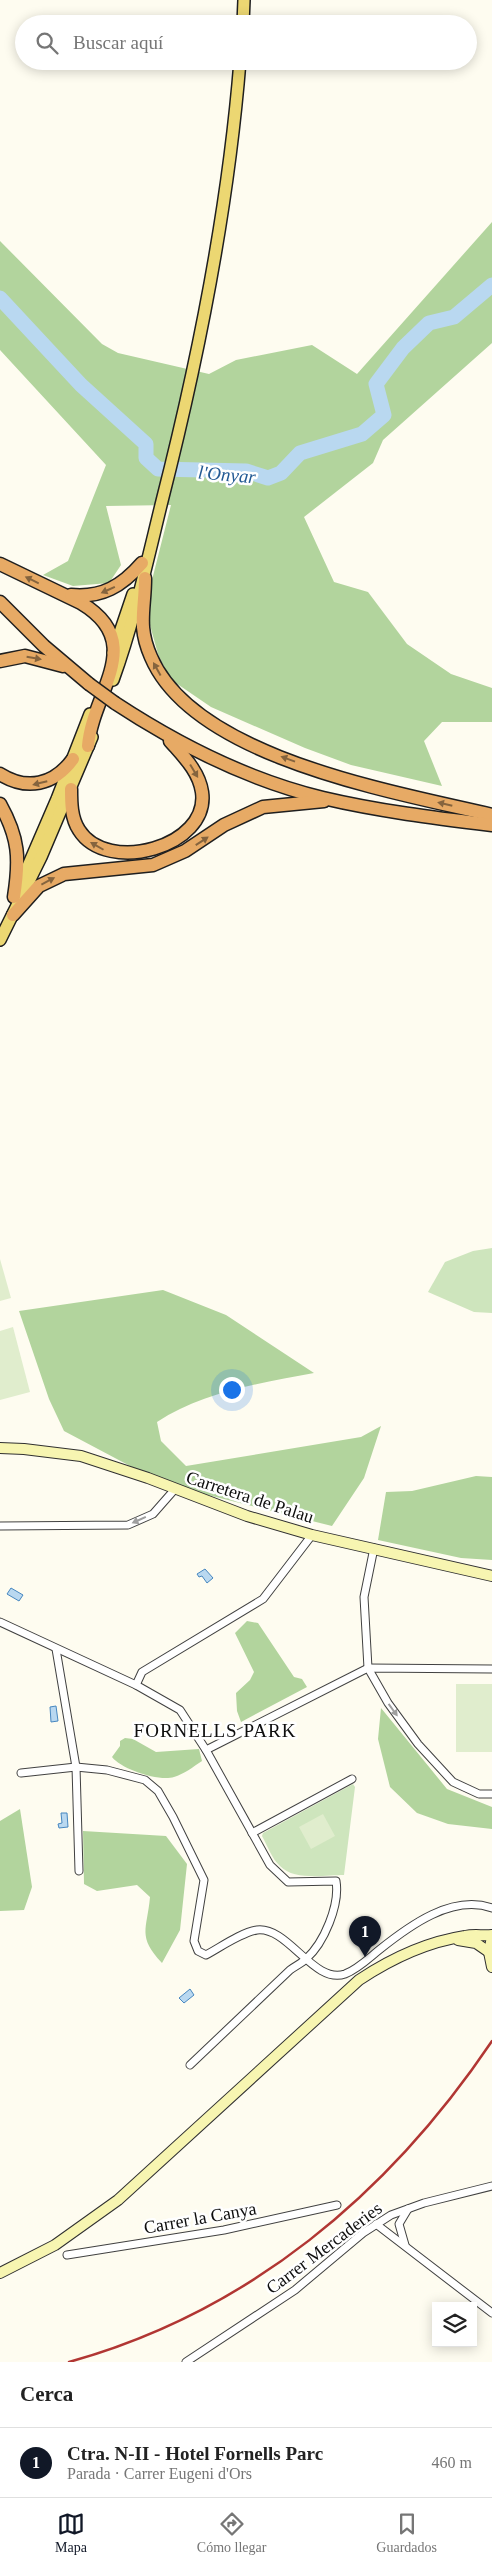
<!DOCTYPE html>
<html lang="es">
<meta charset="utf-8">
<style>
:root{--surface:#fff;--page:#f2f2f2;--text:#222;--muted:#767676;--line:#e0e0e0;--accent:#111827}
body{margin:0;font-family:"Times New Roman",serif;background:var(--page);color:var(--text)}
.controls{position:absolute;right:15px;bottom:15px;display:grid;overflow:hidden;border-radius:0px;box-shadow:0 2px 12px #0003}
.controls button{width:45px;height:45px;display:grid;place-items:center;padding:0;border:0;border-bottom:1px solid var(--line);background:var(--surface);color:var(--text);font:25px sans-serif}
.you{position:absolute;left:231px;top:1389px;width:18px;height:18px;margin:-12px;border:4px solid #fff;border-radius:50%;background:#1a73e8;box-shadow:0 0 0 8px #1a73e833}
.badge{display:grid;place-items:center;width:32px;height:32px;border-radius:50%;background:var(--accent);color:#fff;font-size:16px;font-weight:700}
.pin{position:absolute;translate:-50% -41px;filter:drop-shadow(0 1px 2px #0008)}
.pin::after{content:'';position:absolute;top:26px;width:18px;height:15px;background:inherit;clip-path:polygon(0 0,100% 0,50% 100%)}
.list{margin:0;padding:0;list-style:none}
h2{display:flex;justify-content:space-between;align-items:center;height:65px;margin:0;padding:0 20px;font-size:21px}
h2 small{font-size:16px;font-weight:400;color:var(--muted)}
.list li{display:grid;grid-template-columns:32px 1fr auto;gap:15px;align-items:center;box-sizing:border-box;height:70px;padding:0 20px;border-top:1px solid var(--line)}
.list b{display:block;font-size:19px;white-space:nowrap}
.list p{margin:0;font-size:16px;white-space:nowrap;color:var(--muted)}
.list em{font-size:16px;font-style:normal;color:var(--muted)}
.icon{flex:none;width:28px;height:28px;fill:none;stroke:currentColor;stroke-width:2;stroke-linecap:round;stroke-linejoin:round}
.map{position:relative;flex:none;width:492px;height:2362px;overflow:hidden}
.search{position:absolute;background:var(--surface);box-shadow:0 2px 12px #0003;left:15px;right:15px;top:15px;height:55px;display:flex;align-items:center;gap:12px;box-sizing:border-box;padding:0 18px;border-radius:28px;color:var(--muted);font-size:19px}
.sheet{height:135px;background:var(--surface)}
nav{display:flex;justify-content:space-around;align-items:center;box-sizing:border-box;height:70px;border-top:1px solid var(--line);background:var(--surface);font-size:14px;color:var(--muted)}
nav a{display:grid;justify-items:center;gap:2px}
nav .on{color:var(--accent)}
.map>svg:first-child{display:block}
.green{fill:#cee5bd}
.forest{fill:#b2d49d}
.pitch{fill:#e0edcd}
.water{fill:#b9d8f0;stroke:#4787c0}
.lines{fill:none;stroke-linecap:round;stroke-linejoin:round}
.river{stroke:#b9d8f0;stroke-width:15}
.street-casing{stroke:#414141;stroke-width:9}
.secondary-casing{stroke:#303030;stroke-width:12}
.primary-casing{stroke:#1f1f1f;stroke-width:14}
.highway-casing{stroke:#1f1f1f;stroke-width:15}
.street{stroke:#fff;stroke-width:7}
.secondary{stroke:#f7f5b1;stroke-width:10}
.primary{stroke:#ecd772;stroke-width:11}
.highway{stroke:#e7aa65;stroke-width:12}
.rail{stroke:#b13633;stroke-width:2.5}
.highway-bridge-casing{stroke:#1f1f1f;stroke-width:15;stroke-linecap:butt}
.highway-bridge{stroke:#e7aa65;stroke-width:12}
.oneway{fill:#85643e}
.oneway2{fill:#9f9f9f}
.labels{text-anchor:middle;stroke-width:5;stroke-linejoin:round;paint-order:stroke}
.street-label{font-size:18px;fill:#0e0e0e;stroke:#fff}
.water-label{font-size:19px;font-style:italic;fill:#235a94;stroke:#fff}
.neighbourhood-label{font-size:19px;letter-spacing:1px;fill:#0e0e0e;stroke:#fff}
</style>
<div class="map">
<svg width="492" height="2362" viewBox="0 0 492 2362">
<rect width="100%" height="100%" fill="#fefcf0"/>
<g class="green">
<polygon points="492,1248 492,1313 474,1312 428,1292 445,1262 473,1251"/>
<path d="M353 1784 355 1787 344 1875C326 1875 294 1881 280 1866 272 1859 267 1845 262 1836L263 1833Z"/>
</g>
<g class="forest">
<polygon points="492,222 492,343 383,440 373,463 304,517 334,582 368,592 407,644 451,674 492,688 492,722 442,722 424,741 442,786 351,765 305,748 211,707 170,679 158,654 148,618 152,580 171,505 106,506 121,565 109,583 73,586 43,575 68,561 106,465 0,350 0,241 102,344 118,353 209,374 236,360 312,345 357,374"/>
<path d="M163 1290 226 1315 314 1373C261 1383 203 1392 157 1422L161 1441 186 1466 361 1437 381 1426 364 1478 332 1526 164 1484 64 1431 49 1399 19 1311Z"/>
<polygon points="476,1476 492,1477 492,1560 461,1558 378,1540 386,1492 412,1491"/>
<polygon points="247,1621 258,1623 294,1677 302,1679 307,1687 241,1722 237,1711 236,1693 250,1680 254,1672 235,1633"/>
<polygon points="381,1708 447,1789 492,1807 492,1829 448,1824 417,1813 390,1787 378,1739"/>
<path d="M125 1738 133 1739 156 1752 199 1749 202 1761C193 1767 184 1774 174 1777 159 1782 121 1769 112 1757L120 1746V1741Z"/>
<polygon points="20,1809 32,1887 24,1910 0,1911 0,1821"/>
<path d="M83 1831 166 1836 187 1864 180 1930 162 1963C137 1936 147 1930 150 1897L137 1885 97 1891 84 1884Z"/>
</g>
<g class="pitch">
<polygon points="0,1259 11,1298 0,1301"/>
<polygon points="13,1327 30,1392 0,1400 0,1331"/>
<rect x="456" y="1684" width="36" height="68"/>
<polygon points="323,1814 335,1836 311,1849 299,1827"/>
</g>
<g class="water">
<polygon points="205,1569 213,1578 207,1583 202,1576 199,1577 197,1574"/>
<polygon points="11,1588 23,1595 19,1601 7,1594"/>
<polygon points="56,1706 58,1721 51,1722 50,1707"/>
<polygon points="61,1813 67,1813 68,1827 59,1828 58,1824 62,1823"/>
<polygon points="190,1989 194,1995 184,2003 179,1998"/>
</g>
<g class="lines">
<polyline class="river" points="0,298 81,385 146,444 146,458 158,469 246,471 268,478 281,473 300,453 362,434 384,415 376,384 403,348 429,323 454,317 492,285"/>
<defs>
<g id="street">
<polyline points="0,1526 128,1525 153,1514 175,1489"/>
<polyline points="374,1548 364,1597 368,1668 388,1703 418,1744 453,1782 479,1794 492,1794"/>
<path d="M0 1622 136 1685 180 1710 206 1750 270 1865 288 1882 336 1881C340 1905 324 1943 306 1959 302 1963 295 1966 290 1970L190 2065"/>
<polyline points="56,1649 76,1767 79,1871"/>
<polyline points="136,1685 142,1672 263,1599 312,1535"/>
<polyline points="206,1750 368,1668 492,1669"/>
<path d="M21 1773 76 1767 107 1770 145 1780 158 1791 173 1817 204 1880 194 1941 198 1951 206 1955C221 1947 240 1933 257 1930 288 1926 314 1985 345 1974 358 1969 369 1958 379 1950 409 1926 452 1894 492 1908"/>
<polyline points="252,1833 352,1779"/>
<polyline points="376,2224 492,2313"/>
<polyline points="405,2245 399,2224 408,2209"/>
<polyline points="67,2255 224,2230 337,2205"/>
<polyline points="186,2362 295,2290 363,2233 391,2215 424,2203 492,2186"/>
</g>
<g id="secondary">
<polyline points="0,1448 24,1449 81,1456 148,1478 247,1516 312,1535 492,1576"/>
<polyline points="492,1937 489,1952 492,1967"/>
<polyline points="458,1940 476,1943 489,1952"/>
<path d="M0 2273 55 2245 118 2200 359 1980C392 1958 426 1942 465 1936 474 1934 483 1936 492 1935"/>
</g>
<g id="primary">
<polyline points="243,24 244,0"/>
<polyline points="113,653 133,594"/>
<path d="M113 680C134 622 147 562 162 501 199 356 228 211 240 61"/>
<polyline points="22,880 57,799 90,714"/>
<polyline points="0,940 41,857 92,737"/>
</g>
<g id="highway">
<path d="M0 564 81 603C148 643 92 692 88 746"/>
<path d="M145 578C145 610 137 625 151 657 194 758 395 792 492 815"/>
<path d="M71 595C102 598 122 586 142 563"/>
<polyline points="0,602 44,646 89,684"/>
<polyline points="0,661 25,656 63,666"/>
<path d="M115 703C179 745 248 780 323 798 378 811 435 818 492 825"/>
<path d="M0 774C27 791 54 785 73 759"/>
<path d="M71 789C71 802 71 818 79 830 107 875 210 847 202 792 199 771 183 756 170 741"/>
<path d="M0 804C19 838 20 859 14 897"/>
<polyline points="13,915 39,886 64,874 153,865 185,851 224,825 263,807 324,801"/>
</g>
</defs>
<use href="#street" class="street-casing"/>
<use href="#secondary" class="secondary-casing"/>
<use href="#primary" class="primary-casing"/>
<use href="#highway" class="highway-casing"/>
<use href="#street" class="street"/>
<use href="#secondary" class="secondary"/>
<use href="#primary" class="primary"/>
<use href="#highway" class="highway"/>
<path class="rail" d="M69 2362C249 2312 389 2194 492 2041"/>
<defs>
<polyline id="highway-bridge" points="89,684 115,703"/>
</defs>
<use href="#highway-bridge" class="highway-bridge-casing"/>
<use href="#highway-bridge" class="highway-bridge"/>
</g>
<defs><path id="oneway-solid" d="M-6-.8H1V-3.2L6.5 0L1 3.2V.8H-6Z" transform="scale(1.25)"/></defs>
<g class="oneway">
<use href="#oneway-solid" transform="translate(32 580) rotate(-154)"/>
<use href="#oneway-solid" transform="translate(108 590) rotate(156)"/>
<use href="#oneway-solid" transform="translate(34 658) rotate(10)"/>
<use href="#oneway-solid" transform="translate(157 669) rotate(-119)"/>
<use href="#oneway-solid" transform="translate(288 759) rotate(-160)"/>
<use href="#oneway-solid" transform="translate(194 771) rotate(59)"/>
<use href="#oneway-solid" transform="translate(40 783) rotate(166)"/>
<use href="#oneway-solid" transform="translate(445 804) rotate(-167)"/>
<use href="#oneway-solid" transform="translate(202 841) rotate(-33)"/>
<use href="#oneway-solid" transform="translate(97 846) rotate(-150)"/>
<use href="#oneway-solid" transform="translate(48 881) rotate(-28)"/>
</g>
<g class="oneway2">
<use href="#oneway-solid" transform="translate(139 1520) rotate(156)"/>
<use href="#oneway-solid" transform="translate(393 1710) rotate(54)"/>
</g>
<g class="labels">
<g class="street-label">
<text transform="translate(250 1497) rotate(18)" y="6">Carretera de Palau</text>
<text transform="translate(200 2218) rotate(-10)" y="6">Carrer la Canya</text>
<text transform="translate(324 2248) rotate(-37)" y="6">Carrer Mercaderies</text>
</g>
<g class="water-label">
<text transform="translate(227 474) rotate(5)" y="7">l'Onyar</text>
</g>
<g class="neighbourhood-label">
<text x="215" y="1737">FORNELLS PARK</text>
</g>
</g>
</svg>
<div class="controls">
<button><svg class="icon" aria-label="layers" viewBox="0 0 24 24"><path d="M12 4l9 5-9 5-9-5zM3 14l9 5 9-5"/></svg></button>
</div>
<div class="you"></div>
<div class="pin badge" style="left:365px;top:1957px">1</div>
<div class="search"><svg class="icon" aria-label="search" viewBox="0 0 24 24"><circle cx="10" cy="10" r="6"/><path d="M15 15l6 6"/></svg>Buscar aquí</div>
</div>
<section class="sheet">
<h2>Cerca<small></small></h2>
<ul class="list">
<li><span class="badge">1</span><div><b>Ctra. N-II - Hotel Fornells Parc</b><p>Parada · Carrer Eugeni d'Ors</p></div><em>460 m</em></li>
</ul>
</section>
<nav>
<a class="on"><svg class="icon" aria-label="map" viewBox="0 0 24 24"><path d="M3 6l6-2 6 2 6-2v14l-6 2-6-2-6 2zM9 4v14M15 6v14"/></svg>Mapa</a>
<a><svg class="icon" aria-label="directions" viewBox="0 0 24 24"><path d="M12 3l9 9-9 9-9-9zM9 14v-3h6M13 9l2 2-2 2"/></svg>Cómo llegar</a>
<a><svg class="icon" aria-label="saved" viewBox="0 0 24 24"><path d="M7 4h10v16l-5-4-5 4z"/></svg>Guardados</a>
</nav>
